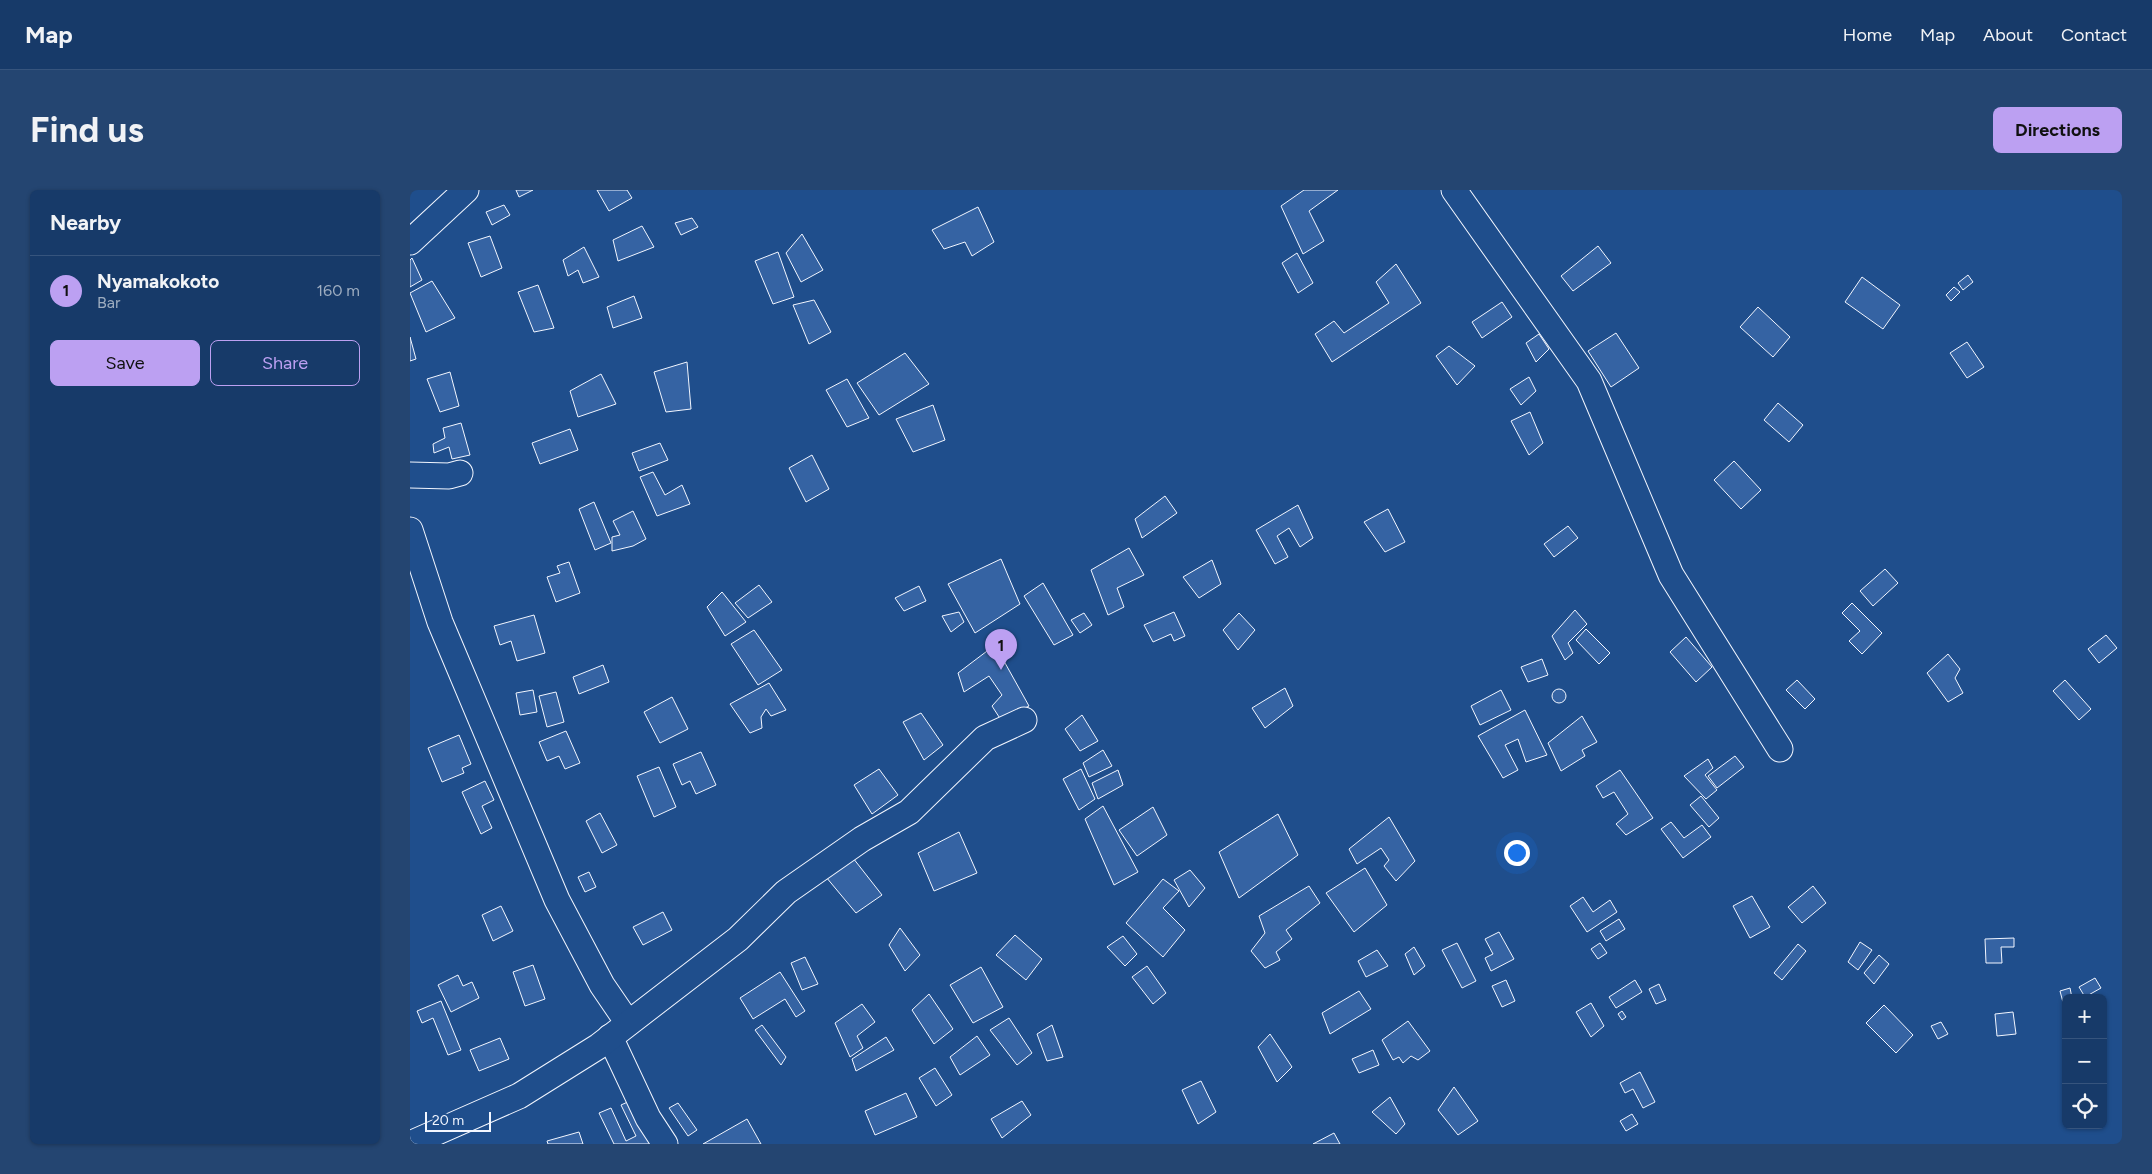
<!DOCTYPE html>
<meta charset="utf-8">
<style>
:root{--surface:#173a69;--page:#244571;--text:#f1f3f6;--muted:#9eadc0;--line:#36547d;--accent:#bca0f2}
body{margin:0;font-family:Figtree,sans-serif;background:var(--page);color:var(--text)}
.controls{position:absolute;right:15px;bottom:15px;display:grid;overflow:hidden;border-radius:8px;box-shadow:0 1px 4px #0004}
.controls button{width:45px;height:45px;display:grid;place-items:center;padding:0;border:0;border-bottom:1px solid var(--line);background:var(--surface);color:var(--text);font:25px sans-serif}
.scale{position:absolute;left:15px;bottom:12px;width:66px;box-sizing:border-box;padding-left:5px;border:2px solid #f2f6ff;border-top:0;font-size:14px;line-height:18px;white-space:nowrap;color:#f2f6ff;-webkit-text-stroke:4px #1f4e8c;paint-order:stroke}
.you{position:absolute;left:1106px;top:662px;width:18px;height:18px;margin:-12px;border:4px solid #fff;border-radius:50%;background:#1a73e8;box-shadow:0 0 0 8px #1a73e833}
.badge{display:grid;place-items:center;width:32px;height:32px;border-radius:50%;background:var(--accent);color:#111;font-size:16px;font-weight:700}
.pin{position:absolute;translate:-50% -41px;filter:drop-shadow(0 1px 2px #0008)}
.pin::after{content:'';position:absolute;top:26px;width:18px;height:15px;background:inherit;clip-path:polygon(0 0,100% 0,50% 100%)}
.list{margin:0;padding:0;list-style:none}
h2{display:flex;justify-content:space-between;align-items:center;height:65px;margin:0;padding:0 20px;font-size:21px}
h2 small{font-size:16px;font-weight:400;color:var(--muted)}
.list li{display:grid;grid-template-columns:32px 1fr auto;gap:15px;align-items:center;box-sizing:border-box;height:70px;padding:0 20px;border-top:1px solid var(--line)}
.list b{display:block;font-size:19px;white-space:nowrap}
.list p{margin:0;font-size:16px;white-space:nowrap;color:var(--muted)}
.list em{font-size:16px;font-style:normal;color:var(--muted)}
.actions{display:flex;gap:10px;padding:15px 20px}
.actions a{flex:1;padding:11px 0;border:1px solid var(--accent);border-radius:8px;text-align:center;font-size:18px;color:var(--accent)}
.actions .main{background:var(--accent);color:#111}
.icon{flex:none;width:28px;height:28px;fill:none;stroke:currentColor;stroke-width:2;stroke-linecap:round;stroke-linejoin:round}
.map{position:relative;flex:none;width:1712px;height:954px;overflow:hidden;border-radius:8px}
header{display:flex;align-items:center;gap:30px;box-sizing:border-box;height:70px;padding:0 25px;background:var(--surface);border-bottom:1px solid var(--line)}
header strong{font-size:24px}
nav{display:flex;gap:28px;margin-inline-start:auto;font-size:18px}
.intro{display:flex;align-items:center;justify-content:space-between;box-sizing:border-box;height:120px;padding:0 30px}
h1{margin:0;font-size:35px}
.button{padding:12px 22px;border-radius:8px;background:var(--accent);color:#111;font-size:18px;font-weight:700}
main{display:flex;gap:30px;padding:0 30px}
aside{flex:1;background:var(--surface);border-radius:8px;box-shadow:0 1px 4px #0004}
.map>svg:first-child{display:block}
.building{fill:#3563a3;stroke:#f2f6ff}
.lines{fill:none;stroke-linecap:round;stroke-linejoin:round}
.minor-casing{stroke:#f2f6ff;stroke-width:27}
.minor{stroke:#1f4e8c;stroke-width:25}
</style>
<header>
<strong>Map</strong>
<nav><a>Home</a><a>Map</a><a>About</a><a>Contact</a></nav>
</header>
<div class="intro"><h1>Find us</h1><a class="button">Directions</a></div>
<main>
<aside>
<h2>Nearby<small></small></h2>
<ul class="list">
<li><span class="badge">1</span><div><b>Nyamakokoto</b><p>Bar</p></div><em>160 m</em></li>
</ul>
<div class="actions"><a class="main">Save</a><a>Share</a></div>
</aside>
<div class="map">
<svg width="1712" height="954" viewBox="0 0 1712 954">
<rect width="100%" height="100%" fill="#1f4e8c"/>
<g class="building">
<polygon points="106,0 123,0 109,7"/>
<polygon points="187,0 217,0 222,8 199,21"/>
<polygon points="894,0 928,0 899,21 914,51 893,64 871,16"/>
<polygon points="94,15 100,25 82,35 76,22"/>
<polygon points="568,17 584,52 562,66 555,52 534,59 522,40"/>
<polygon points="282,28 288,37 271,45 265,33"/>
<polygon points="232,36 244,57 208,71 203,50"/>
<polygon points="392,44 413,80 391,92 376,63"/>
<polygon points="80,46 92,78 71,87 58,53"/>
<polygon points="1188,56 1201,73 1163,101 1151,86"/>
<polygon points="174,57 189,87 173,93 168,80 158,86 153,70"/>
<polygon points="368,62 384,107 363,114 345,71"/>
<polygon points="887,63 903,93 888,103 872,73"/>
<polygon points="2,68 12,90 0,97 0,70"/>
<polygon points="986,74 1011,113 922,172 905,144 924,131 934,143 979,113 966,92"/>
<polygon points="1558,85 1563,92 1553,100 1548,93"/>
<polygon points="1452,87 1490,115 1473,139 1435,112"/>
<polygon points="22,91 45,128 16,142 0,103"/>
<polygon points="128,95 144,138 124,142 108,102"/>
<polygon points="1544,97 1550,102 1541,111 1536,105"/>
<polygon points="224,106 232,128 203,138 197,117"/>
<polygon points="404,110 421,142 399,154 383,115"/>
<polygon points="1092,112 1102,127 1072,148 1062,132"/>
<polygon points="1348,117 1380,147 1363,167 1330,137"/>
<polygon points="1206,143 1229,178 1201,197 1178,161"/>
<polygon points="1129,144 1139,159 1126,172 1116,153"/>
<polygon points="0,147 6,169 0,171"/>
<polygon points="1557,152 1574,177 1557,188 1540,163"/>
<polygon points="1039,156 1065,176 1047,195 1026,166"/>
<polygon points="495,163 519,194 469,225 447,193"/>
<polygon points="277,172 281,219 256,222 244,182"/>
<polygon points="40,182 49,216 30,222 17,189"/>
<polygon points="191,184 206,214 168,227 160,201"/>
<polygon points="1119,187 1126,201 1111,215 1100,199"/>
<polygon points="437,189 459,228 437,237 416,200"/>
<polygon points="1368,213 1393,235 1379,252 1354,230"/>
<polygon points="523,215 535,250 503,262 486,229"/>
<polygon points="1120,222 1133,253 1119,265 1101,231"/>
<polygon points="51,233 60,265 42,269 39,257 24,263 23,254 35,248 33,238"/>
<polygon points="160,239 168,260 130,274 122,253"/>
<polygon points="250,253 258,270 229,281 222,263"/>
<polygon points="402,265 419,299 396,312 379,278"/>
<polygon points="1324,271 1351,300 1331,319 1304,290"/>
<polygon points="243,282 255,305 272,295 280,314 247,326 230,287"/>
<polygon points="755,306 767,323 732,348 725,329"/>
<polygon points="184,312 201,353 185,360 169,319"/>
<polygon points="888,315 903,348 890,357 879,338 867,346 878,367 865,374 846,340"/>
<polygon points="978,319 995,352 975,362 954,332"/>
<polygon points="223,321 236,349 223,356 202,361 202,347 210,345 203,331"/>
<polygon points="1158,336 1168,348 1144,367 1134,354"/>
<polygon points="719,358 734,385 707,398 714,417 698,425 681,380"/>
<polygon points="591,369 610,414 565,443 538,394"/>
<polygon points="802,370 811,394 789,408 773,387"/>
<polygon points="159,372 170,403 146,412 137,387 150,383 147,376"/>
<polygon points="1475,379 1488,393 1463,416 1450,401"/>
<polygon points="633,393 663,445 644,455 614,406"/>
<polygon points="349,395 362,412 338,428 325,413"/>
<polygon points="509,396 516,411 494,421 485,408"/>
<polygon points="312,402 336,432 315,446 297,417"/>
<polygon points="1442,413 1472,443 1452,464 1439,451 1450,441 1432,423"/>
<polygon points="1165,420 1177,434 1158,453 1163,463 1155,470 1142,446"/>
<polygon points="549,422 554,432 541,442 532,426"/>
<polygon points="764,422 775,446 764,451 761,444 743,452 734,435"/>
<polygon points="674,423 682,435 670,443 661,430"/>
<polygon points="829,423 845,440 828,460 813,440"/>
<polygon points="124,425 135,463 107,471 101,451 90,455 84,436"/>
<polygon points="1176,439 1200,463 1189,474 1166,450"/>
<polygon points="344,440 372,480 348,495 321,454"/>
<polygon points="1696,445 1707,458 1689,473 1678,459"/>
<polygon points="1276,447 1302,477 1286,492 1260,462"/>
<polygon points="585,455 619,516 591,530 582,516 592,505 579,486 554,502 548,483"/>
<polygon points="1538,464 1550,479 1545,488 1553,503 1538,512 1517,483"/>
<polygon points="1132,469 1138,485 1118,492 1111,477"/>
<polygon points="193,475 199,492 169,504 163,487"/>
<polygon points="1387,490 1405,509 1395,519 1376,500"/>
<polygon points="1655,490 1681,519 1669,530 1643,501"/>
<polygon points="359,493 376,520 361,526 356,519 351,527 352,538 340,543 320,514"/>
<polygon points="875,498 883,516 855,538 842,518"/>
<circle cx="1149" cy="506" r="7"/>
<polygon points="123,500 127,522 110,525 106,503"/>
<polygon points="1091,500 1101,520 1070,535 1061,516"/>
<polygon points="146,502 154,532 137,537 129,506"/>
<polygon points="262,507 278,539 250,553 234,522"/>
<polygon points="1115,520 1137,565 1116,572 1108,549 1095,555 1108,580 1093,588 1068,546"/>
<polygon points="511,523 533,555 514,570 493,532"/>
<polygon points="672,525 688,551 670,561 655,539"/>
<polygon points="1172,526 1187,552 1172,560 1175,566 1151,581 1138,553"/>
<polygon points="156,541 170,573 155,579 149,566 137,571 129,552"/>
<polygon points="49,545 61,574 52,578 54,583 32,592 18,558"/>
<polygon points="693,560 702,576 679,587 673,573"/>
<polygon points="291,562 306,595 286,604 280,591 272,595 263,574"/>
<polygon points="1325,566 1334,577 1307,598 1298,586"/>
<polygon points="1298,569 1303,578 1295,585 1307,600 1296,609 1274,586"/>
<polygon points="249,577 266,617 244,627 227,586"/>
<polygon points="469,579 488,605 462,624 444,595"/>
<polygon points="671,579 685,609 669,620 653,589"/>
<polygon points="708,580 713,595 688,609 682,593"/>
<polygon points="1210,580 1243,628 1216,645 1206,634 1218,624 1204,602 1193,608 1186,596"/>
<polygon points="75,591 84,610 72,616 82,638 71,644 52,602"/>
<polygon points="1291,606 1309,628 1299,637 1280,615"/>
<polygon points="693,616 728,682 704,695 675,629"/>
<polygon points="743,617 757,645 727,666 709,640"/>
<polygon points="190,623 207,655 192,663 176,631"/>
<polygon points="868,624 888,665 829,708 809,662"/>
<polygon points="979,627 1005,671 986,691 974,676 979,670 971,658 947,674 939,659"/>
<polygon points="1261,632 1274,648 1292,635 1301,647 1273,668 1251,639"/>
<polygon points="549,642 567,683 524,701 508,663"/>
<polygon points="443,668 472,705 446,723 416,687"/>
<polygon points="955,678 977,715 944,742 916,703"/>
<polygon points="780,680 795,698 779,717 764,690"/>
<polygon points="179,682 186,697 175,702 168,687"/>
<polygon points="753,689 769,701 753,718 775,740 753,767 716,733"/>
<polygon points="899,696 910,713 876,740 882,749 866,762 870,770 855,778 841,761 855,743 849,726"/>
<polygon points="1403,696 1416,713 1392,733 1378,717"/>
<polygon points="1342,706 1360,737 1340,748 1323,716"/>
<polygon points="1173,707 1183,722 1200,710 1207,722 1177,742 1160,716"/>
<polygon points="91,716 103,741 83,751 72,725"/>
<polygon points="253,722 262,740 233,755 223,737"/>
<polygon points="1209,729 1215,739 1196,751 1190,741"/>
<polygon points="490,738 510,765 495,781 479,755"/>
<polygon points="1089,742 1104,769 1081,781 1075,768 1083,764 1075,749"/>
<polygon points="605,745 632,769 616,790 586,765"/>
<polygon points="713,746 727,764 715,776 697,757"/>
<polygon points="1604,748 1604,757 1591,757 1592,773 1576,773 1575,749"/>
<polygon points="1450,752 1462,760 1448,780 1438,772"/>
<polygon points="1047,753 1066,791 1052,798 1032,760"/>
<polygon points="1190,753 1197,763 1188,769 1181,759"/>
<polygon points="1388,754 1396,761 1372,790 1364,783"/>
<polygon points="1004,757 1015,776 1004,785 995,764"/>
<polygon points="967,760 978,776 956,787 948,771"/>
<polygon points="1469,765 1479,774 1464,794 1454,783"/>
<polygon points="395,767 408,794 392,800 381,773"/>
<polygon points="123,775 135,809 115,816 103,782"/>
<polygon points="737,776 756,803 743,814 722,787"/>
<polygon points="571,777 593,817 563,833 540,795"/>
<polygon points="370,782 395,821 386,827 375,809 343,829 330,808"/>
<polygon points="48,785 53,796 62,792 69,808 41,822 28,795"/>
<polygon points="1685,788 1691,798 1675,807 1669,797"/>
<polygon points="1096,790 1105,811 1092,817 1082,796"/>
<polygon points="1225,790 1232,802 1206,818 1199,807"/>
<polygon points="1249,794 1256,810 1246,814 1239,799"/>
<polygon points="1660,798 1662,808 1656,808 1656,824 1650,801"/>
<polygon points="949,801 961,819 920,844 912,823"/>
<polygon points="519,804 543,839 524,854 502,820"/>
<polygon points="31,811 51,860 38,865 23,828 12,833 7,821"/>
<polygon points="1181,813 1194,836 1181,847 1166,822"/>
<polygon points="452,814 465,832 447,846 453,858 440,867 425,833"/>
<polygon points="1474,815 1503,845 1486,863 1456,833"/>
<polygon points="1212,821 1216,827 1212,830 1208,824"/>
<polygon points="1603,822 1606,844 1587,846 1585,824"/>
<polygon points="599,828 622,863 607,875 580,840"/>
<polygon points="998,831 1020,861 1008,870 1001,866 993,873 989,867 983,870 972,850"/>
<polygon points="1531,832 1538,844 1528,849 1521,836"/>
<polygon points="352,835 376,867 371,875 345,840"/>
<polygon points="642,835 653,867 637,871 627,844"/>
<polygon points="860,844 882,877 867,892 848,857"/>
<polygon points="567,846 580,865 550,885 540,867"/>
<polygon points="476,847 484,860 446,881 442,869"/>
<polygon points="90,848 99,869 69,881 60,860"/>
<polygon points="963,860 969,875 949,883 942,869"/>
<polygon points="525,878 542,905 526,916 509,888"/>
<polygon points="1230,882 1245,912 1233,918 1223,899 1215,903 1210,893"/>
<polygon points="791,891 806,922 788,934 772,900"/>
<polygon points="1044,897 1068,931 1048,945 1028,920"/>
<polygon points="496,903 507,927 465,945 455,921"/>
<polygon points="980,907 995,934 986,944 962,922"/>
<polygon points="222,910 241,954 204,954 189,923 201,918 216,951 226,946 211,915"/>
<polygon points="612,911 621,925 592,948 581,929"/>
<polygon points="268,913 287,940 278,946 259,918"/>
<polygon points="1222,924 1228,934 1216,941 1210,931"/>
<polygon points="337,929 351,954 293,954"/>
<polygon points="169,942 173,954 138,954 137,951"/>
<polygon points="924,943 930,954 903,954"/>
</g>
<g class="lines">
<defs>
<g id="minor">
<polyline points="1044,0 1179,191 1261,385 1370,559"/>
<polyline points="0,52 56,0"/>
<polyline points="0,285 39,286 50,283"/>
<polyline points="0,340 30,432 147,710 192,795 218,833"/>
<polyline points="200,847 238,928 255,954"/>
<polyline points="0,954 109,906 189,856 328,749 376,702 452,649 499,622 575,548 614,530"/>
</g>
</defs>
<use href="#minor" class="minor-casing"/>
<use href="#minor" class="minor"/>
</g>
</svg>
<div class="controls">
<button>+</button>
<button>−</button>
<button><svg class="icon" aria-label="locate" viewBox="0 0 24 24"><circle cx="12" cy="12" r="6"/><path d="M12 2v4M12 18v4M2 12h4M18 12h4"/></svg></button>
</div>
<div class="scale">20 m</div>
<div class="you"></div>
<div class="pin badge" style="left:591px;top:480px">1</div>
</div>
</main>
